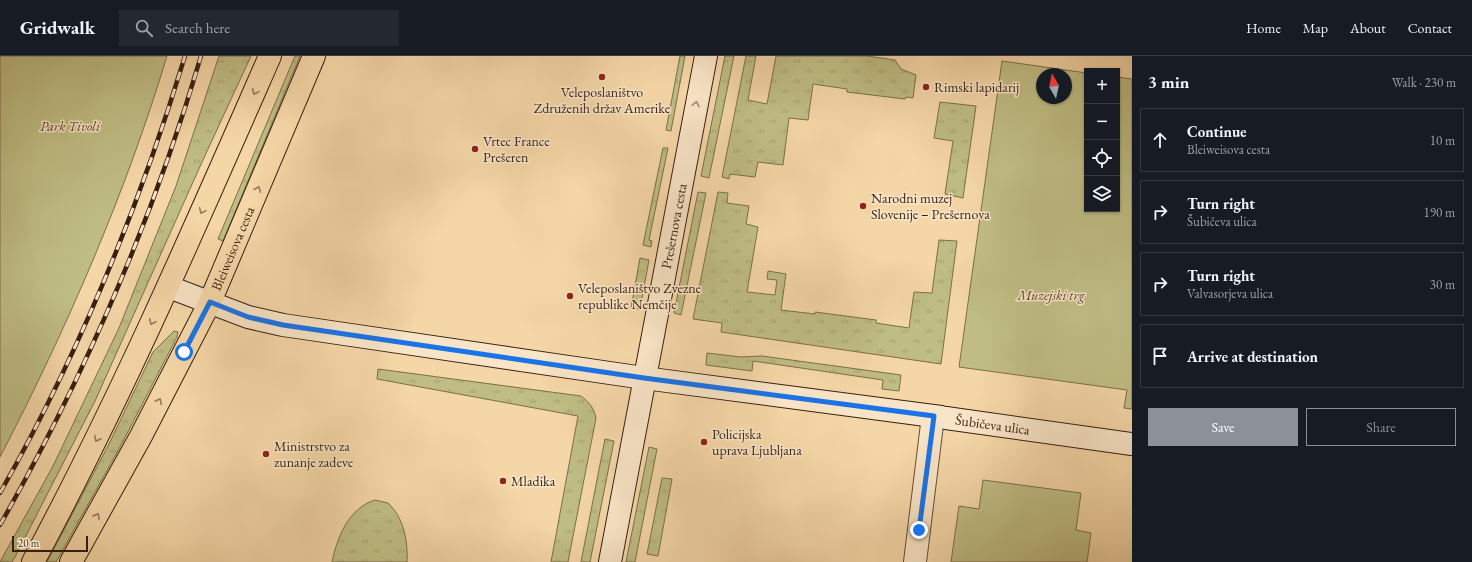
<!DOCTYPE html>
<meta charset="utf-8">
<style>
:root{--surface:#171b24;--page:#242831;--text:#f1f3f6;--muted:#9ea1a6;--line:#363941;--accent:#8c9099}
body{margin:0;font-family:"EB Garamond",serif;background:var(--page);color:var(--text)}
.controls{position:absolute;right:12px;top:12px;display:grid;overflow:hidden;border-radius:0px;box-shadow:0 1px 3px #0004}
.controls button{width:36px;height:36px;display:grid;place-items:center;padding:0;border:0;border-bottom:1px solid var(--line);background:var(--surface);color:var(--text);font:20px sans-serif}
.compass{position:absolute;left:1036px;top:12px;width:36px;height:36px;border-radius:50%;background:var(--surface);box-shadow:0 1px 3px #0004;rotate:351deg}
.scale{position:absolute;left:12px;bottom:10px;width:76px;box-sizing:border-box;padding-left:4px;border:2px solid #381f12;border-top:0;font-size:11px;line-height:14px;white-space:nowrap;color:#381f12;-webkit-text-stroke:3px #f8e4c6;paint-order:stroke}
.stop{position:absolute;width:12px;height:12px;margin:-9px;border:3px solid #1a73e8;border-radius:50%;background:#fff}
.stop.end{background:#1a73e8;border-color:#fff;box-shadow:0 1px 4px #0008}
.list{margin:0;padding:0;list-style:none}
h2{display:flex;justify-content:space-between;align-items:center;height:52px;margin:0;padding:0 16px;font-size:17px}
h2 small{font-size:13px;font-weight:400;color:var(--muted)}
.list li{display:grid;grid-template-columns:26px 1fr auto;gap:12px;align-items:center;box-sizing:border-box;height:64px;margin:0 8px 8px;padding:0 8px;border:1px solid var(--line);border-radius:0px}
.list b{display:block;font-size:15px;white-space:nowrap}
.list p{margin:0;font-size:13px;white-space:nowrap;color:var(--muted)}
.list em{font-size:13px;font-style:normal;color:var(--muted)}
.actions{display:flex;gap:8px;padding:12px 16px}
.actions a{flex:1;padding:9px 0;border:1px solid var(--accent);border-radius:0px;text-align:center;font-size:14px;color:var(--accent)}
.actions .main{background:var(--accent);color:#fff}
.icon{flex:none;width:22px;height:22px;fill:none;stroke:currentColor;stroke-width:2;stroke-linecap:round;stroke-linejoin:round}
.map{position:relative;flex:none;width:1132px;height:506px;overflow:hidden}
header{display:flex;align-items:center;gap:24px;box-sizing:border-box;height:56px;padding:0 20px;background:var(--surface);border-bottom:1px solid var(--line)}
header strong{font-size:19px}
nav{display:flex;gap:22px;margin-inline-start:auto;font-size:14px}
.search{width:280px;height:36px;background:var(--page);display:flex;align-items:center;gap:10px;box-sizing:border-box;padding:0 14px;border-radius:0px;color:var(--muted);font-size:15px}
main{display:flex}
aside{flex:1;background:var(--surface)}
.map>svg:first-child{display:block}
.grass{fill:url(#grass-tufts);stroke:#7c6e4b}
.park{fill:#bfbd84;stroke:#7c6e4b;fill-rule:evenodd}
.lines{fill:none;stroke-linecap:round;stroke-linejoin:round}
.street-casing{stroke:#674d37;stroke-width:24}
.secondary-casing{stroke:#381f12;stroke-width:24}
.primary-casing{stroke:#381f12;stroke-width:24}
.street{stroke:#f8e4c6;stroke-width:22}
.secondary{stroke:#f8e4c6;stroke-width:22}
.primary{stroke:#f5d6a7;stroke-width:22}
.rail-casing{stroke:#381f12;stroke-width:4.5}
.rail{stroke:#f8e4c6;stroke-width:3;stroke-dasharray:9;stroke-linecap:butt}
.oneway{stroke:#967a5c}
.oneway2{stroke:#a28b75}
.route{stroke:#1a73e8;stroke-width:5}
.poi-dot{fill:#8f2418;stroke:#f8e4c6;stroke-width:1.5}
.labels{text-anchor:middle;stroke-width:3;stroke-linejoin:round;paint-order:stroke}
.poi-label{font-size:14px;fill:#381f12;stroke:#f8e4c6;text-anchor:start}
.park-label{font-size:14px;font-style:italic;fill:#5a462e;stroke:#f8e4c6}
.street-label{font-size:14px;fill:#381f12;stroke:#f8e4c6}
</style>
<header>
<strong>Gridwalk</strong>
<div class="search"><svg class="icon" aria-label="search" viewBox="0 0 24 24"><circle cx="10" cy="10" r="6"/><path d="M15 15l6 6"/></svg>Search here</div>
<nav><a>Home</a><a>Map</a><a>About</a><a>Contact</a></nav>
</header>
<main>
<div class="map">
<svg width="1132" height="506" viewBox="0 0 1132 506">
<defs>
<pattern id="grass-tufts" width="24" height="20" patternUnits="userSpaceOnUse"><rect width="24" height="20" fill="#bfbd84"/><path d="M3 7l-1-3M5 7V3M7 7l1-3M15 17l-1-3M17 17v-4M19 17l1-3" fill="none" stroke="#a5a271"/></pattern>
</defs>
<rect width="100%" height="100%" fill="#f5d6a7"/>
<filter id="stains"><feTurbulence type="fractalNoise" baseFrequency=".005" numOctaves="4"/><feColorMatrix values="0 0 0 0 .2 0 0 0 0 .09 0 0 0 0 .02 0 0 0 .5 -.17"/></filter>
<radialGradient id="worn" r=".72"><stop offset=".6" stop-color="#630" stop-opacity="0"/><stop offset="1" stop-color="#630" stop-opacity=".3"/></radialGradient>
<g class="grass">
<polygon points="219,0 251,0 202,106 95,345 15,501 12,506 0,506 53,410 119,272 176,130"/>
<polygon points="295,0 300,0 223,185 218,183"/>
<polygon points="680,0 685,0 671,75 666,74"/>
<polygon points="725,0 734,0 709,122 701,120"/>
<polygon points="746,0 756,0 748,44 767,48 776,0 867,0 895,4 901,13 916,19 913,42 906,41 905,43 847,36 847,33 813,28 808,64 789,62 783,109 758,106 755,121 730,118 729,123 722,121"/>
<polygon points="940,46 976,50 963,142 945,138 953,85 934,82"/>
<polygon points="663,92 668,92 649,184 652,185 651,191 643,189"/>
<polygon points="698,136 706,137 681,259 674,257"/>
<polygon points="718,136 728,137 727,147 749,150 746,168 758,171 747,236 775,239 777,224 767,223 768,215 786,218 781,254 815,258 815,256 876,264 876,267 909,272 914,236 932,237 939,184 957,185 941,308 721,276 722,267 693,263"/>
<polygon points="640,202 649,204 640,253 631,252"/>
<polygon points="174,275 178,276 177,281 120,391 56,506 47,506 109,388 153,296"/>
<polygon points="707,297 741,301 762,300 901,319 899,335 882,333 883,324 753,305 752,315 706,309"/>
<path d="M378 313 581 340C589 346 594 352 596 362L568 506H551L578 360 377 323Z"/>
<polygon points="605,383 614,385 590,506 581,506"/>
<polygon points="649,391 657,393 635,506 626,506"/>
<polygon points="662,422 672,423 658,500 647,498"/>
<path d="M375 444 388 447C404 462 408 485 407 506H332C337 481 349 452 375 444Z"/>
</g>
<g class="park">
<path d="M0 0H167C125 139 67 272 0 401Z"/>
<path d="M1002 5 1087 17V153H1117V21L1132 23V353L1124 352 1127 334 959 311ZM1042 18H1066V42H1042Z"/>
<polygon points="983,424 1081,437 1076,474 1091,477 1087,506 951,506 959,450 979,453"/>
</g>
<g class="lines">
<defs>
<polyline id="street" points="915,506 933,360"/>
<g id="secondary">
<polyline points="169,231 248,261 283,269 644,322 941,361"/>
<path id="s1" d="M946 362 1132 388"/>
<path id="s2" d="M610 506 706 0"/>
</g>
<g id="primary">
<path d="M33 506C121 342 195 171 270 0"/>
<path id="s3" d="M71 506 141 380 210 246 314 0"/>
</g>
</defs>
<use href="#street" class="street-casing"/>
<use href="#secondary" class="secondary-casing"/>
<use href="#primary" class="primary-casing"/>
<use href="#street" class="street"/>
<use href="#secondary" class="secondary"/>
<use href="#primary" class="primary"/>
<defs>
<g id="rail">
<path d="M0 437C78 300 139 151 185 0"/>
<path d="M0 469C84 321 153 163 201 0"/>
</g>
</defs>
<use href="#rail" class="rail-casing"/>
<use href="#rail" class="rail"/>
</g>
<defs><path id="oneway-chevron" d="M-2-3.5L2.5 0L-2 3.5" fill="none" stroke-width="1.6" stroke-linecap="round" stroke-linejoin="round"/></defs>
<g class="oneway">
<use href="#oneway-chevron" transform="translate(255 36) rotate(114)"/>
<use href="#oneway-chevron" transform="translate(258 133) rotate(-67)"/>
<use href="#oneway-chevron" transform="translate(202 155) rotate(114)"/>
<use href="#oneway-chevron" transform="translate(152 266) rotate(115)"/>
<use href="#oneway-chevron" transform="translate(159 345) rotate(-63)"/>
<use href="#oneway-chevron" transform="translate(97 383) rotate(117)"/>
<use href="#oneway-chevron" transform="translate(97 460) rotate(-61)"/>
</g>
<use class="oneway2" href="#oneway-chevron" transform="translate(696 48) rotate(-78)"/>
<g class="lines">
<polyline class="route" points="184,296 210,246 248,261 283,269 644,322 934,360 919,474"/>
</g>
<g class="poi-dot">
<circle cx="602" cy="21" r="4"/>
<circle cx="926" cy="31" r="4"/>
<circle cx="475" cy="93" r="4"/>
<circle cx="863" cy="150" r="4"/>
<circle cx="570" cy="240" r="4"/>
<circle cx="704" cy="386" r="4"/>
<circle cx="266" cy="398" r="4"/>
<circle cx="503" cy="425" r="4"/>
</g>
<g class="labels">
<g class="poi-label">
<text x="934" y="36">Rimski lapidarij</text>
<text x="602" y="41" text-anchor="middle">Veleposlaništvo<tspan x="602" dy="16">Združenih držav Amerike</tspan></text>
<text x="483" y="90">Vrtec France<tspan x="483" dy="16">Prešeren</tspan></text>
<text x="871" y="147">Narodni muzej<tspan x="871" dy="16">Slovenije – Prešernova</tspan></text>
<text x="578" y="237">Veleposlaništvo Zvezne<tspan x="578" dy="16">republike Nemčije</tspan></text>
<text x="712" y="383">Policijska<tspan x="712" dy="16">uprava Ljubljana</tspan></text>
<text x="274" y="395">Ministrstvo za<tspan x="274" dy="16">zunanje zadeve</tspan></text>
<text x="511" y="430">Mladika</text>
</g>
<g class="park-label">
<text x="70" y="75">Park Tivoli</text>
<text x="1051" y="244">Muzejski trg</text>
</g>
<g class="street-label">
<text dy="5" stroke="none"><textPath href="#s2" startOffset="342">Prešernova cesta</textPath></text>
<text dy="5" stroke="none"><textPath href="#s3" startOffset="353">Bleiweisova cesta</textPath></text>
<text dy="5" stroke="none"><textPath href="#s1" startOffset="47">Šubičeva ulica</textPath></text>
</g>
</g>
<rect width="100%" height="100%" filter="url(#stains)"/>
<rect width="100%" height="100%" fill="url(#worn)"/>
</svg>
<div class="controls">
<button>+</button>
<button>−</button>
<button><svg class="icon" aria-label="locate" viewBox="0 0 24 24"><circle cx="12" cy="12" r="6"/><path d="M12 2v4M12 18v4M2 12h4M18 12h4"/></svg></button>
<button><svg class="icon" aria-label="layers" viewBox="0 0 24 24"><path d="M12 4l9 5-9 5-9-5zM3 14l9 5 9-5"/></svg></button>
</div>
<svg class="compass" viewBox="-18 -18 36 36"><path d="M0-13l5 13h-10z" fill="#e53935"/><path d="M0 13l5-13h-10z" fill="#9ea1a6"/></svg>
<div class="scale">20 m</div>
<div class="stop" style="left:184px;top:296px"></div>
<div class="stop end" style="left:919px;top:474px"></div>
</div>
<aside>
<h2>3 min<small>Walk · 230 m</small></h2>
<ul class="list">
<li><svg class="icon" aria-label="ahead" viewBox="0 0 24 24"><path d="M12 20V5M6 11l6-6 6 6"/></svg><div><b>Continue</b><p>Bleiweisova cesta</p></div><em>10 m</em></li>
<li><svg class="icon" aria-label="right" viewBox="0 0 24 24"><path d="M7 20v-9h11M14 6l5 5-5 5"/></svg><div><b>Turn right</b><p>Šubičeva ulica</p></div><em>190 m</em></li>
<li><svg class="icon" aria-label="right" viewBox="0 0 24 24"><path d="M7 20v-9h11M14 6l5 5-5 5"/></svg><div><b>Turn right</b><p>Valvasorjeva ulica</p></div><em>30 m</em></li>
<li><svg class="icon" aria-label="arrive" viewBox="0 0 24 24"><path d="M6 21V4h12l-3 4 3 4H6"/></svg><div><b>Arrive at destination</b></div></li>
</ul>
<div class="actions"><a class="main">Save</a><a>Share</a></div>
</aside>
</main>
